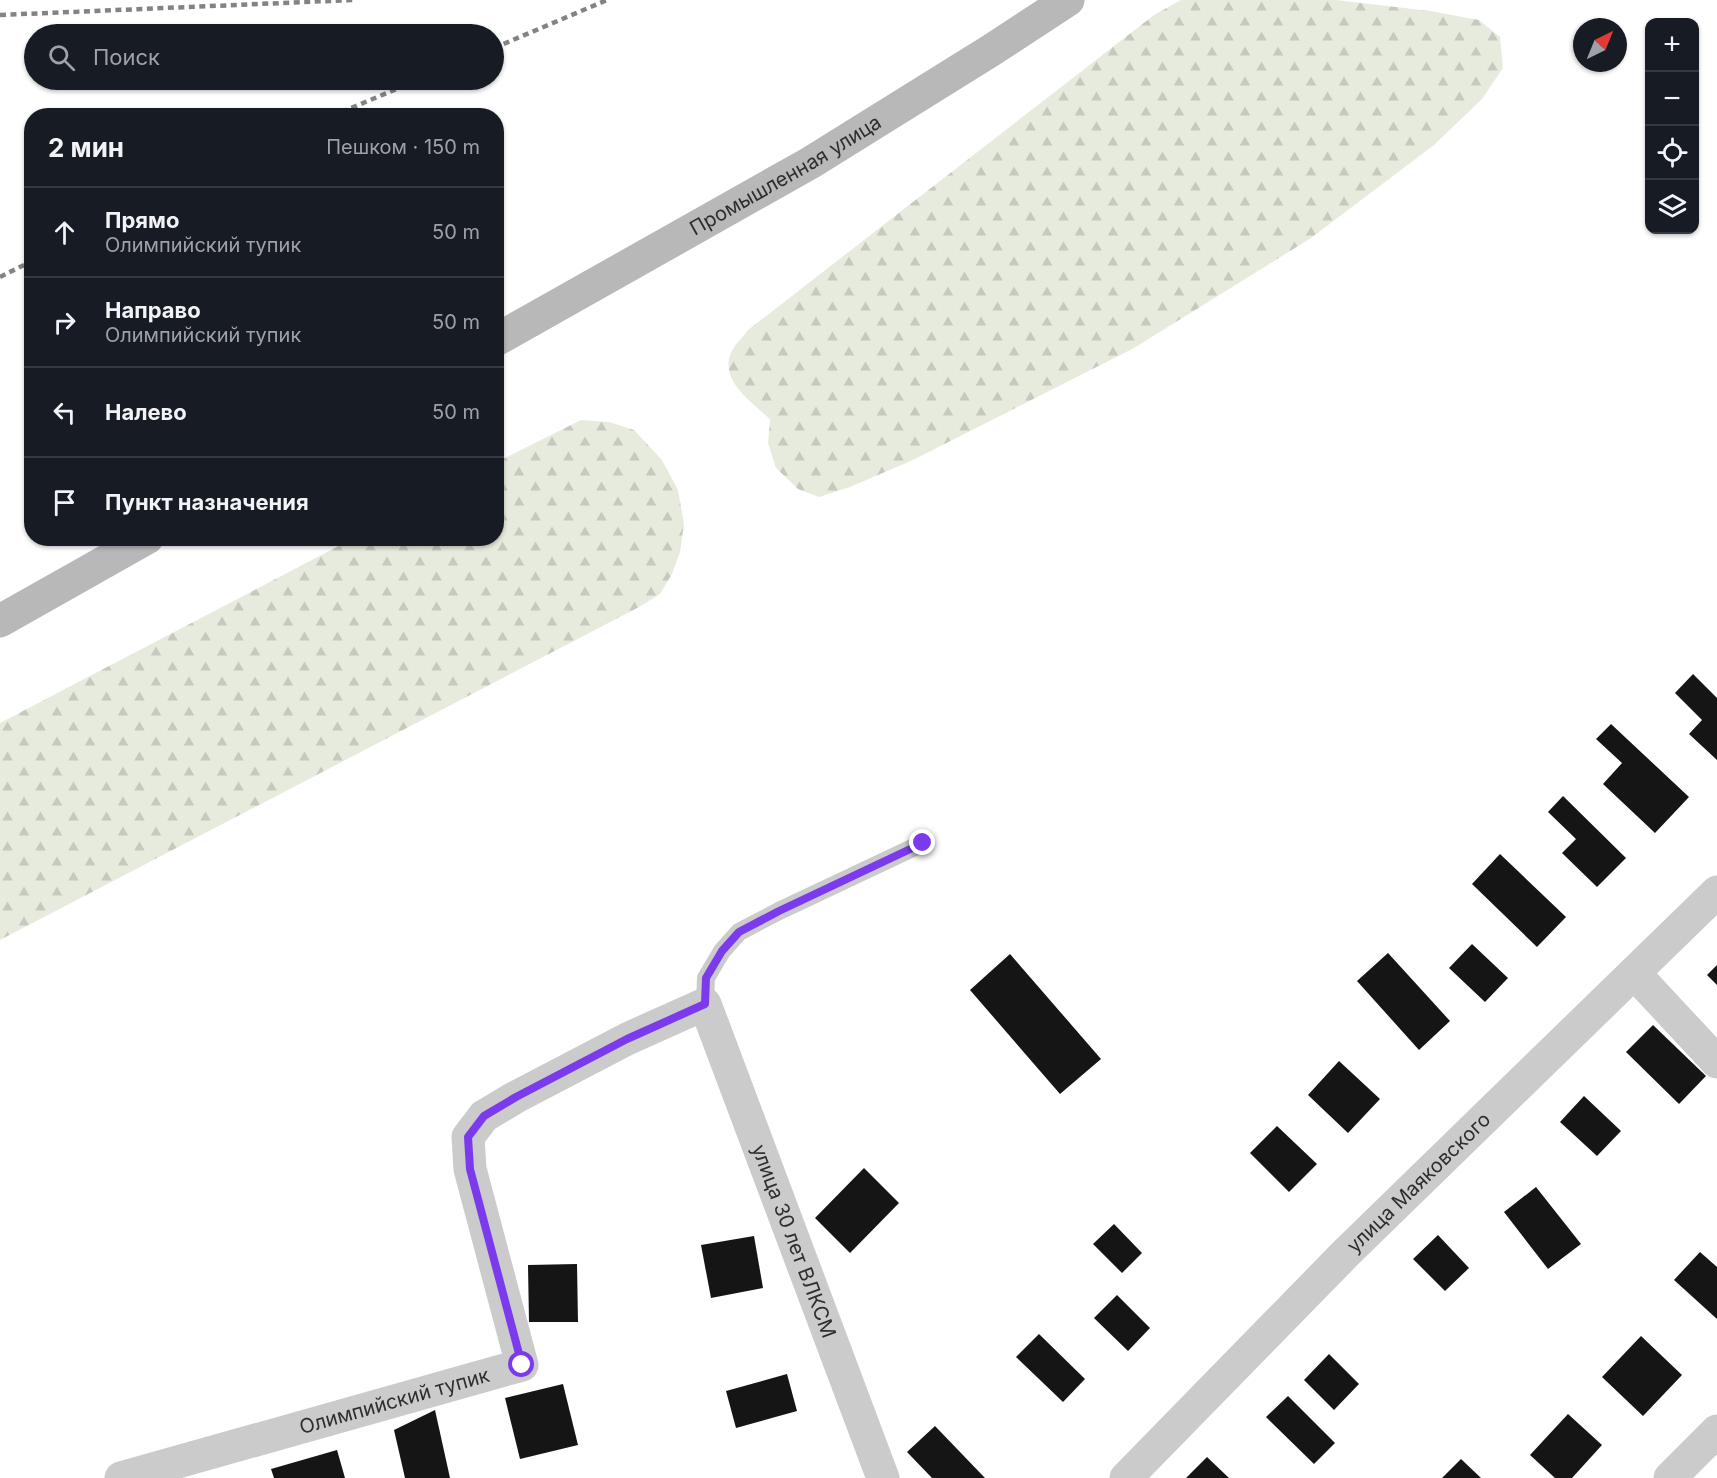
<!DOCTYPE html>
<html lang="ru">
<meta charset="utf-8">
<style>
:root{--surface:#171b24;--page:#20242c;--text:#f1f3f6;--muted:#9ea1a6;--line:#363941}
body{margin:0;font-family:Inter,sans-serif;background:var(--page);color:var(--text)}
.controls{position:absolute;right:18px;top:18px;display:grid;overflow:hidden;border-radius:12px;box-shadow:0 2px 4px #0004}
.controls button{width:54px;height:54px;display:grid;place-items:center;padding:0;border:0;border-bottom:2px solid var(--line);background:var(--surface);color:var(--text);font:30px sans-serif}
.compass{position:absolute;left:1573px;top:18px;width:54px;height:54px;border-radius:50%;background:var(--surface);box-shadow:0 2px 4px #0004;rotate:43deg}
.stop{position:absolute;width:18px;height:18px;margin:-14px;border:4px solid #7c3aed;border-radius:50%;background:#fff}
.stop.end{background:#7c3aed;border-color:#fff;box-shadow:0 2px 6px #0008}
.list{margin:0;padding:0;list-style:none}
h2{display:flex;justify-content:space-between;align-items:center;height:78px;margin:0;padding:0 24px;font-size:26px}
h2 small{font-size:20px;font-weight:400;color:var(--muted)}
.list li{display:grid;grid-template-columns:39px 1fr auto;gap:18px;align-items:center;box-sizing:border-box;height:90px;padding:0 24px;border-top:2px solid var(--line)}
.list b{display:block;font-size:22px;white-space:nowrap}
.list p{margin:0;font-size:20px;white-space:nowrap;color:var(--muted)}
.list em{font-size:20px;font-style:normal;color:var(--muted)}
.icon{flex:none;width:33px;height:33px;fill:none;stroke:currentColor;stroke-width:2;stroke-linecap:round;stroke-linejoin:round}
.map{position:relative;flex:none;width:1717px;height:1478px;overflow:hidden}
.search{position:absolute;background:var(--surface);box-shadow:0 2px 4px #0004;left:24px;top:24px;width:480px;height:66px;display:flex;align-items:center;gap:15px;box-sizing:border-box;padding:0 21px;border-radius:33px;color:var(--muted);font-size:22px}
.panel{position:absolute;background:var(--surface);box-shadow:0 2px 4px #0004;left:24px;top:108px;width:480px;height:438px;border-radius:24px}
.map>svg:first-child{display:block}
.forest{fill:url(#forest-firs)}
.building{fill:#151515}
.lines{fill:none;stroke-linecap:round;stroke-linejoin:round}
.lane{stroke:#cbcbcb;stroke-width:18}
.street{stroke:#cbcbcb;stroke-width:33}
.secondary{stroke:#b8b8b8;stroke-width:33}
.rail{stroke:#838383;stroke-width:4.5;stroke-dasharray:6 4.5;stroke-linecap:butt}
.route{stroke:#7c3aed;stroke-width:8}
.labels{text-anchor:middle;stroke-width:6;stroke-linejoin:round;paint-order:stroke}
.street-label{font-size:20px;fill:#2e2e2e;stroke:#fff}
</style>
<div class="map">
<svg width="1717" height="1478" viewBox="0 0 1717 1478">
<defs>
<pattern id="forest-firs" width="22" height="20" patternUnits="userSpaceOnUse" patternTransform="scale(1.5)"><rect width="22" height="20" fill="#e7ebdd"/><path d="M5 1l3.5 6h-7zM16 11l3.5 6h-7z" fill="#c6cabe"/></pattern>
</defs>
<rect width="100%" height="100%" fill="#fff"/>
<g class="forest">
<path d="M1181 0H1336L1430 11 1479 20 1500 37 1503 68 1482 99 1434 145 1311 238 1134 348 913 460 850 487 819 497 798 489 776 468 768 443 770 419C753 403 719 381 731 353 734 345 743 337 748 330L1154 15Z"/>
<polygon points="581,420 609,422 634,430 662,460 678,490 684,524 680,552 672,574 660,594 639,607 0,940 0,723 352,539 496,538 497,462"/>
</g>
<g class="building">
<polygon points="1693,674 1717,698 1717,760 1689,734 1702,720 1675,693"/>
<polygon points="1611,724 1689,797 1655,833 1603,784 1622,763 1596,739"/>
<polygon points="1563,796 1626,858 1597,887 1562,853 1576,839 1548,812"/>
<polygon points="1500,854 1566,917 1537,947 1472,884"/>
<polygon points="1472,944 1508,978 1485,1002 1449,968"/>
<polygon points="1388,953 1450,1021 1419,1050 1357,981"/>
<polygon points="1010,954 1101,1059 1060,1094 970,990"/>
<polygon points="1717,965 1717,985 1707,975"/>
<polygon points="1653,1025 1706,1076 1679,1104 1626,1052"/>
<polygon points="1339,1061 1380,1099 1348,1133 1308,1095"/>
<polygon points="1584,1096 1621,1131 1597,1156 1560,1122"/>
<polygon points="1277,1126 1317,1164 1289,1192 1250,1153"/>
<polygon points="864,1168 899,1203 850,1253 815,1218"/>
<polygon points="1536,1187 1581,1244 1548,1269 1504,1212"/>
<polygon points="1114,1224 1142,1253 1122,1273 1093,1244"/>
<polygon points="1438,1235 1469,1268 1445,1291 1413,1259"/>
<polygon points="754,1236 763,1288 711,1298 701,1245"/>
<polygon points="1700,1252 1717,1267 1717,1319 1674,1280"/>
<polygon points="577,1264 578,1322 529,1322 528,1265"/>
<polygon points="1117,1295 1150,1328 1128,1351 1094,1318"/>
<polygon points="1039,1334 1085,1379 1063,1402 1016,1357"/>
<polygon points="1641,1336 1682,1375 1643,1416 1602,1377"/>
<polygon points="1329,1354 1359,1384 1334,1410 1304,1380"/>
<polygon points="787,1374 797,1411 736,1428 726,1391"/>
<polygon points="563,1384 578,1445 520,1459 505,1398"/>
<polygon points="1288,1396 1335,1443 1314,1464 1266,1417"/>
<polygon points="435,1410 450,1478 405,1478 394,1430"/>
<polygon points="1568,1414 1602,1445 1572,1478 1555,1478 1530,1455"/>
<polygon points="935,1426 985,1478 932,1478 907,1452"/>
<polygon points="337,1450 345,1478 274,1478 271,1469"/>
<polygon points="1207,1457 1229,1478 1186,1478"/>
<polygon points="1461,1459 1481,1478 1442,1478"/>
</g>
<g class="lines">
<polyline class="lane" points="705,1004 706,978 722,951 739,932 779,911 923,843"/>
<g class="street">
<polyline points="1635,974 1717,1062"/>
<path id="s1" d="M121 1478 522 1365 470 1169 468 1137 484 1116 516 1097 627 1039 705 1004 883 1478"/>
<path id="s2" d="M1126 1478 1346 1253 1717 892"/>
<polyline points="1670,1478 1717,1431"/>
</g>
<g class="secondary">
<path id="s3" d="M496 340 810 163 990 51 1068 0"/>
<polyline points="0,621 147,538"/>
</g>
<g class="rail">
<polyline points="0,15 353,0"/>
<polyline points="494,48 607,0"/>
<polyline points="332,116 418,80"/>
<polyline points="0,277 32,261"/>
</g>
</g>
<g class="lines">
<polyline class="route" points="522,1365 470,1169 468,1137 484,1116 516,1097 627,1039 705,1004 706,978 722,951 739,932 779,911 923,843"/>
</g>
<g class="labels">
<g class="street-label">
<text dy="7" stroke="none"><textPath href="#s3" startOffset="333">Промышленная улица</textPath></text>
<text dy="7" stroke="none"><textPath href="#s2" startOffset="416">улица Маяковского</textPath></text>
<text dy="7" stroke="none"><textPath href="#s1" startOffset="1179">улица 30 лет ВЛКСМ</textPath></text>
<text dy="7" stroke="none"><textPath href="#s1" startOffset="284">Олимпийский тупик</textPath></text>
</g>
</g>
</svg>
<div class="controls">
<button>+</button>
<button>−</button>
<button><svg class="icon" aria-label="locate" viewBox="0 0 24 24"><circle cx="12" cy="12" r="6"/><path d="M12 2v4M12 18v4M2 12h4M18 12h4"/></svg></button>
<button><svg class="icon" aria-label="layers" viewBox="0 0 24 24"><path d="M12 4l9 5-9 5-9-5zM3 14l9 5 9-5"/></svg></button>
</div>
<svg class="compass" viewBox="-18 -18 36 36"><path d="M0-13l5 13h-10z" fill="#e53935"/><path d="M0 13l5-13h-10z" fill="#9ea1a6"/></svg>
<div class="stop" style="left:522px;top:1365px"></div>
<div class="stop end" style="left:923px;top:843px"></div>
<div class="search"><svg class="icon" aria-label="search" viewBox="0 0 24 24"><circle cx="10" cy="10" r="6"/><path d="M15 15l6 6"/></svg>Поиск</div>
<section class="panel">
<h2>2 мин<small>Пешком · 150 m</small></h2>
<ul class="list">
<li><svg class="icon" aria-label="ahead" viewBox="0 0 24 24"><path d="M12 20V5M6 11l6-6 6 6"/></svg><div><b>Прямо</b><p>Олимпийский тупик</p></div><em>50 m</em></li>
<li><svg class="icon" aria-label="right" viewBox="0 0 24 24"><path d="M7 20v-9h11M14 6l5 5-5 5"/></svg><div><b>Направо</b><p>Олимпийский тупик</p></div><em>50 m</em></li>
<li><svg class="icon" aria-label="left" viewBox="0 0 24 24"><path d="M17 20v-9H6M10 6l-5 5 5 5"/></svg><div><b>Налево</b></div><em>50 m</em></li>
<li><svg class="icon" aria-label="arrive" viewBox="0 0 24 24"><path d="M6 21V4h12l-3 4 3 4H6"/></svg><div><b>Пункт назначения</b></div></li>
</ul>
</section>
</div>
